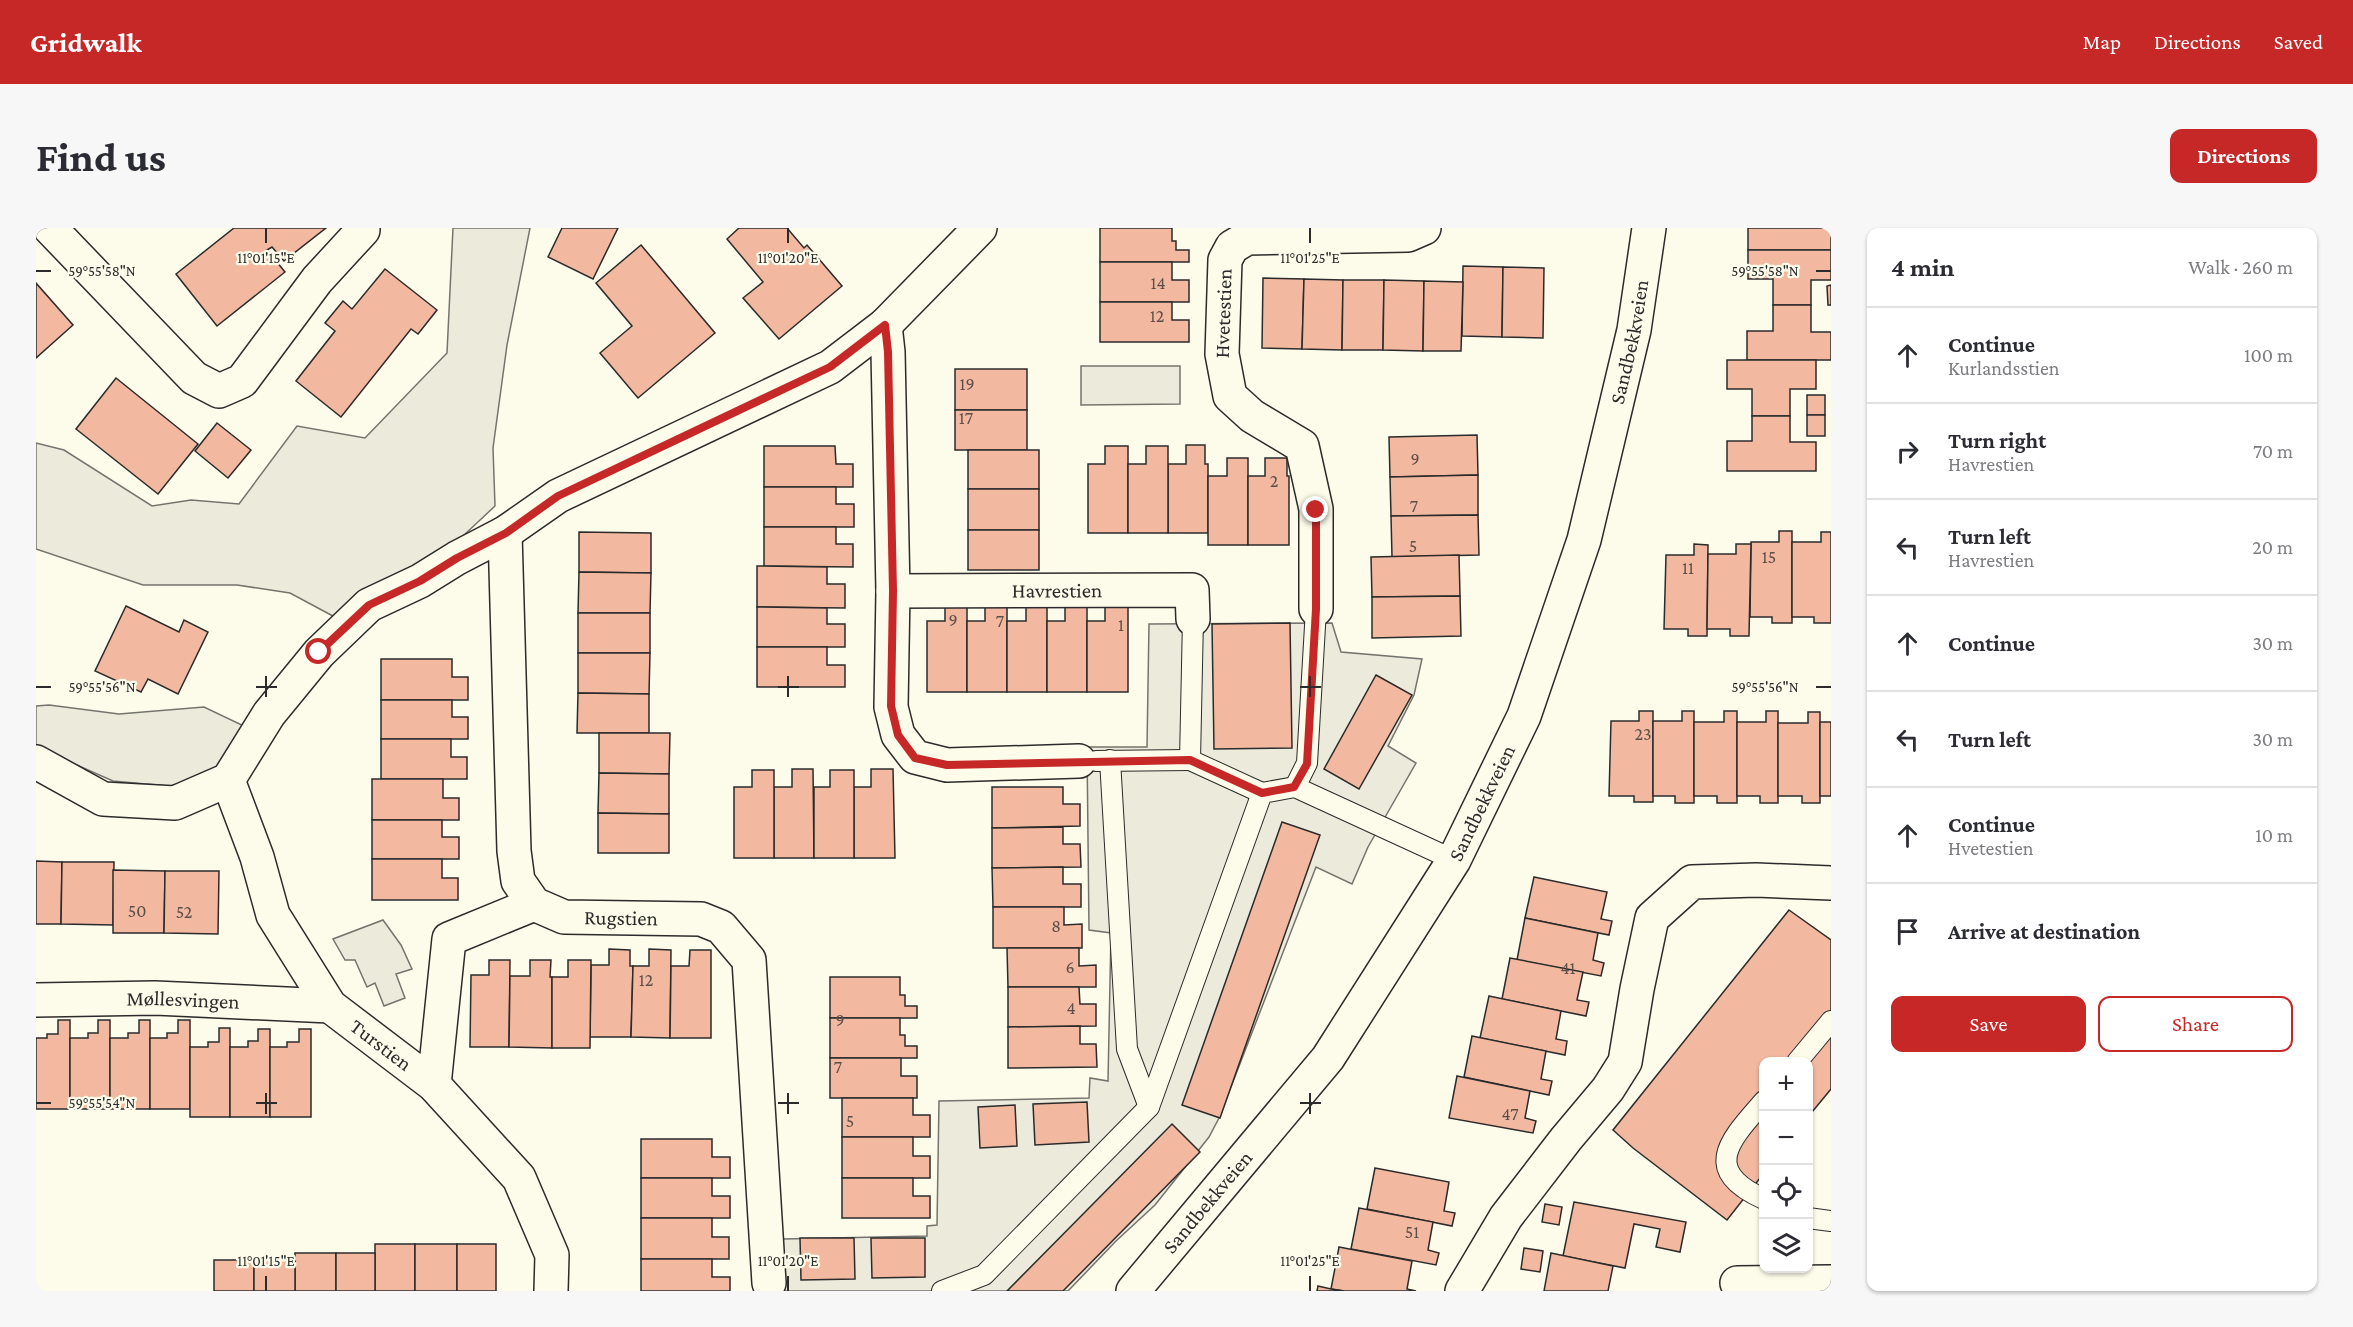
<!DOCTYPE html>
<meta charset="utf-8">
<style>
:root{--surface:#fff;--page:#f7f7f7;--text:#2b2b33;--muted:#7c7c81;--line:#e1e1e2;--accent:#c62828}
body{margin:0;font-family:"Crimson Pro",serif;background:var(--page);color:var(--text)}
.controls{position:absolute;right:18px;bottom:18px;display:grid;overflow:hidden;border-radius:12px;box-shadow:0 2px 4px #0004}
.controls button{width:54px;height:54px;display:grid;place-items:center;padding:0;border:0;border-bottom:2px solid var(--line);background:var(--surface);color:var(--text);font:30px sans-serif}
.stop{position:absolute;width:18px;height:18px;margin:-14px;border:4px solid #c62828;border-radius:50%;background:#fff}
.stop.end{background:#c62828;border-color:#fff;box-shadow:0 2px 6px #0008}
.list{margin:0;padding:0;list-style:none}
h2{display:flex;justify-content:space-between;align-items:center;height:78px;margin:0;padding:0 24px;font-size:26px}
h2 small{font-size:20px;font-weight:400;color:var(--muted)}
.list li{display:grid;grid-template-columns:39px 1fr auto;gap:18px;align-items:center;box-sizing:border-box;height:96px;padding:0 24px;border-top:2px solid var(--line)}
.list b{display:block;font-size:22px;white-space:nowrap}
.list p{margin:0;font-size:20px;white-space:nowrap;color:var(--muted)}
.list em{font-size:20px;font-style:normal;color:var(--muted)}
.actions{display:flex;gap:12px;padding:18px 24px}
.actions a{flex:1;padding:14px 0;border:2px solid var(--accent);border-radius:12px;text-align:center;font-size:21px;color:var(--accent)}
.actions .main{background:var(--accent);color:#fff}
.icon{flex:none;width:33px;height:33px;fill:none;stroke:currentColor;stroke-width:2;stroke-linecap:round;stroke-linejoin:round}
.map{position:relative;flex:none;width:1795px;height:1063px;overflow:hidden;border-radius:12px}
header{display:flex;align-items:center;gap:36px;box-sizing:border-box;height:84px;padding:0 30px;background:var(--accent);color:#fff}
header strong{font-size:28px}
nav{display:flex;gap:33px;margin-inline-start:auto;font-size:21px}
.intro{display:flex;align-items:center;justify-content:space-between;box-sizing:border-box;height:144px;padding:0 36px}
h1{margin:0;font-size:42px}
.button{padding:15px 27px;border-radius:12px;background:var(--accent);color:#fff;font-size:21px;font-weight:700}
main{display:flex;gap:36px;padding:0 36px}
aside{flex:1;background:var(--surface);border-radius:12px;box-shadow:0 2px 4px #0004}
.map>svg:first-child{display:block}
.green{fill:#ecebdb;stroke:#74746e;stroke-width:1.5}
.parking{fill:#eceadb;stroke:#74746e;stroke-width:1.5}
.building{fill:#f2b8a0;stroke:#2b2b2b;stroke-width:1.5}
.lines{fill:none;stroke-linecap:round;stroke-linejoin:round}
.lane-casing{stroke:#2b2b2b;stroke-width:22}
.street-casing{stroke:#2b2b2b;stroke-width:36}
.lane{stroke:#fdfbea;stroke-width:20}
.street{stroke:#fdfbea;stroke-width:33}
.route{stroke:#c62828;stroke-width:8}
.ticks{fill:none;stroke:#2b2b2b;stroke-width:2}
.labels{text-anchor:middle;stroke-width:4.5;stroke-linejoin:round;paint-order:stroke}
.number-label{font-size:18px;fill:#5d4e48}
.street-label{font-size:21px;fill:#2b2b2b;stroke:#fdfbea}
.ticks-label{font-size:15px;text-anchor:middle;fill:#2b2b2b;stroke:#fdfbea;stroke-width:4.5;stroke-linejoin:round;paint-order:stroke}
</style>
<header>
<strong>Gridwalk</strong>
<nav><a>Map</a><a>Directions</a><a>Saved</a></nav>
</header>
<div class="intro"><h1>Find us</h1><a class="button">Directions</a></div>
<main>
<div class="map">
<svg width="1795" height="1063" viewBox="0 0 1795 1063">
<rect width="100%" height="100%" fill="#fdfbea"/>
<g class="green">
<polygon points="417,0 494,0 471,117 457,220 459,278 427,308 349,359 310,395 254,365 201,357 107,357 0,321 0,215 28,222 116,278 155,272 203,276 261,198 329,210 411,125"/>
<polygon points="1045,138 1144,138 1144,176 1045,177"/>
<polygon points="13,477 83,486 168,479 210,499 215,522 154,560 77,553 0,519 0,478"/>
<polygon points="347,692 365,717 376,741 360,746 369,770 348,778 339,755 331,759 319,732 309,732 297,711"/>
</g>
<polygon class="parking" points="1296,395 1305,424 1386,431 1378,467 1352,518 1380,535 1332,619 1316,656 1280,639 1183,890 1173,909 1119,977 1080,1013 1032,1063 722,1063 748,1051 747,1011 891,1008 891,998 901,997 903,873 1053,870 1054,850 1072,853 1075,705 1053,702 1051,519 1111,519 1113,396"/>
<g class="building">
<polygon points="198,0 290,0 248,33 236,19 231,22 249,44 181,98 140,46"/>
<polygon points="526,0 582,0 557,51 512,29"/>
<polygon points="703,0 751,0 768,20 771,17 806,58 743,111 707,70 727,54 691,11"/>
<polygon points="1064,0 1136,0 1136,13 1140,13 1140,22 1153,22 1153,34 1064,34"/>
<rect x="1712" y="0" width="83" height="22"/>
<polygon points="605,17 679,105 602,170 564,125 596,98 560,55"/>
<polygon points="1712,22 1795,22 1795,52 1775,52 1775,77 1737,77 1737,51 1712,51"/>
<polygon points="1064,34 1136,34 1136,52 1153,52 1153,74 1064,74"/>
<polygon points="1427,38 1467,39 1466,109 1426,108"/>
<polygon points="1467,39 1508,40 1507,110 1466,109"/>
<polygon points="349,41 401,82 382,106 375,101 305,189 260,153 299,103 289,95 307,73 316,81"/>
<polygon points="1227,50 1268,51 1266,121 1226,120"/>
<polygon points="1268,51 1307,52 1306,122 1266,121"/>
<polygon points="1307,52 1348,52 1347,122 1306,122"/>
<polygon points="1348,52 1388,53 1387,123 1347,122"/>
<polygon points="1388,53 1427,54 1425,123 1387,123"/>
<polygon points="0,55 37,97 0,130"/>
<polygon points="1795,57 1795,77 1792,77 1791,58"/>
<polygon points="1064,74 1136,74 1136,92 1153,92 1153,114 1064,114"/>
<polygon points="1737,77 1775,77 1775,104 1795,104 1795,132 1711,132 1711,103 1737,103"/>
<polygon points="1691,132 1780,132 1780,161 1754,161 1754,188 1716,188 1716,161 1691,161"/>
<rect x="919" y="141" width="72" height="41"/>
<polygon points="80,150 162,216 122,266 40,201"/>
<rect x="1771" y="167" width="18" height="20"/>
<rect x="919" y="182" width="72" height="40"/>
<rect x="1771" y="187" width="18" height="21"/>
<polygon points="1716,188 1754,188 1754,214 1780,214 1780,243 1691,243 1691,213 1716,213"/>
<polygon points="181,195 215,222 192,250 159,223"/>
<polygon points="1441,207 1442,247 1354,249 1353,209"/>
<polygon points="1150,217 1169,217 1169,236 1172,236 1172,305 1132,305 1132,236 1150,236"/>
<polygon points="728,218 799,218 800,236 817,236 817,259 728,259"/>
<polygon points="1069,218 1092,218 1092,305 1052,305 1052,236 1069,236"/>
<polygon points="1110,218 1132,218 1132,305 1092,305 1092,236 1110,236"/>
<rect x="932" y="222" width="71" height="39"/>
<polygon points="1191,230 1212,230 1212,317 1172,317 1172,248 1191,248"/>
<polygon points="1229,230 1251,230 1251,248 1253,248 1253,317 1212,317 1212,248 1229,248"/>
<polygon points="1442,247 1442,287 1355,288 1354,249"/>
<polygon points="728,259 800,259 800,276 818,276 818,299 728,299"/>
<rect x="932" y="261" width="71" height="41"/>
<polygon points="1442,287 1443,327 1356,329 1355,288"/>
<polygon points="728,299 800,299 800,316 817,316 817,339 728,338"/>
<rect x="932" y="302" width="71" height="40"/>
<polygon points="1743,303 1756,303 1756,395 1736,395 1736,389 1714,389 1715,314 1743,314"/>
<polygon points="543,304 615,305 615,345 543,344"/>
<polygon points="1785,304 1795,304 1795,395 1778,395 1778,389 1756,389 1756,314 1785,314"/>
<polygon points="1658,316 1672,317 1671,408 1652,408 1652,401 1628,401 1630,327 1658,327"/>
<polygon points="1700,316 1715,316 1713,408 1694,408 1694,401 1671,401 1672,326 1700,326"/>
<polygon points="1423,327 1424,368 1336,369 1335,329"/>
<polygon points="721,338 791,339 791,356 809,356 809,380 721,379"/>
<polygon points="543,344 615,345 614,385 542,385"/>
<polygon points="1424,368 1425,408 1336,410 1336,369"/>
<polygon points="909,375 931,375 931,464 891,464 891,393 909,393"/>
<polygon points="949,375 971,375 971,464 931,464 931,393 949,393"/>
<polygon points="990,375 1011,375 1011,464 971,464 971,393 990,393"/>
<polygon points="1029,375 1051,375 1051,464 1011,464 1011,393 1029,393"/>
<polygon points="1069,375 1092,375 1092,464 1051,464 1051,393 1069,393"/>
<polygon points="90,378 143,404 148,392 172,404 142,466 112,451 105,464 59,443"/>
<polygon points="721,379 791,380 791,396 809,396 809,419 721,419"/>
<rect x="542" y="385" width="72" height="40"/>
<polygon points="1254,395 1256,520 1178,521 1176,396"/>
<polygon points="721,419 791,419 791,437 809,437 809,459 721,459"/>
<polygon points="542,425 614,425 613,466 542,465"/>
<polygon points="345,431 416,431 416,449 432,449 432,472 345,472"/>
<polygon points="1340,447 1376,467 1323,561 1288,541"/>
<polygon points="542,465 613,466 613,505 541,505"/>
<polygon points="345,472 416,472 416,489 432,489 432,511 345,511"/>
<polygon points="1603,483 1617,483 1617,574 1598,574 1598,568 1573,568 1575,493 1603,493"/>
<polygon points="1646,483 1658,483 1658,575 1639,575 1639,568 1617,568 1617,493 1646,493"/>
<polygon points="1688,483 1701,483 1701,575 1681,575 1681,568 1658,568 1658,494 1688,494"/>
<polygon points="1730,483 1742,483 1742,575 1724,575 1724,568 1701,568 1701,494 1730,494"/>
<polygon points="1772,484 1784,484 1784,575 1766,575 1766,568 1742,568 1742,495 1772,495"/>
<rect x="1784" y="494" width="11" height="74"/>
<polygon points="563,505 634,505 633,546 563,545"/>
<polygon points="345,511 415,511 415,529 431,529 431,551 345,551"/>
<polygon points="756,541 777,541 778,630 738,630 738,559 756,559"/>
<polygon points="835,541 857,541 859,630 818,630 818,559 835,559"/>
<polygon points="716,542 738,542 738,630 698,630 698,559 716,559"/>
<polygon points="794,542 818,542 818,630 778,630 778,559 794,559"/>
<polygon points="563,545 633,546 633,586 562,585"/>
<polygon points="336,551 407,551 407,570 423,570 423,592 336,592"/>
<polygon points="956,559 1027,559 1027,576 1044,576 1044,598 956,600"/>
<polygon points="562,585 633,586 633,625 562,625"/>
<polygon points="336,592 406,592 406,609 423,609 423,631 336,631"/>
<polygon points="1246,594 1284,607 1184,890 1146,877"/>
<polygon points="1027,599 1027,616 1044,616 1045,639 956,640 956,600"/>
<polygon points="336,631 406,631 406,650 422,650 422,672 336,672"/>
<polygon points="0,633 26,634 25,696 0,696"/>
<polygon points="26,634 78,634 77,697 25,696"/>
<polygon points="1027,639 1027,656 1045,656 1045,679 957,679 956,640"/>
<polygon points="77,642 129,643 128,705 77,705"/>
<polygon points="129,643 183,643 182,706 128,705"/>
<polygon points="1498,649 1571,664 1565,691 1576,693 1573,707 1489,690"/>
<polygon points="957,679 1028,679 1028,697 1046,696 1046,720 957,720"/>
<polygon points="1753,682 1795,712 1795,861 1772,889 1772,834 1728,834 1728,945 1691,992 1597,920 1577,902"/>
<polygon points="1489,690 1562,705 1557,732 1568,735 1565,748 1481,732"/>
<polygon points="971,720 1043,720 1043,738 1060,737 1060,759 972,759"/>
<polygon points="573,721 594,722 594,738 597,738 595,809 554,809 555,737 573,737"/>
<polygon points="613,721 635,722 634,810 595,809 597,738 613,738"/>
<polygon points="654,722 675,722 675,810 634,810 635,738 653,738"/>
<polygon points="1474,730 1547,744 1541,772 1553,774 1550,788 1466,771"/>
<polygon points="453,732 474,732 473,819 434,819 435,747 453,747"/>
<polygon points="494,732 515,732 514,749 516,749 516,820 473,819 474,748 494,748"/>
<polygon points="532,732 555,732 554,820 516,820 516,749 532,749"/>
<polygon points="794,749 864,749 864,767 869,767 869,778 881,778 881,790 794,790"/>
<polygon points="972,759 1043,759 1044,776 1060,776 1060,798 972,799"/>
<polygon points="1453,768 1525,783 1520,811 1531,813 1529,827 1444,810"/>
<polygon points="794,790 864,790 864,807 869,807 869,818 881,818 881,830 794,830"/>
<polygon points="22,792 34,792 34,881 0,881 0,810 11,810 11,806 22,806"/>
<polygon points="62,792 74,792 74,881 34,881 34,810 52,810 52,805 62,805"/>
<polygon points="103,792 114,792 114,881 74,881 74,810 92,810 92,805 103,805"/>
<polygon points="142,792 154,792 154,881 114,881 114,810 131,810 131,805 142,805"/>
<polygon points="1044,798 1044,816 1060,816 1061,839 972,840 972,799"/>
<polygon points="183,800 194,800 194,889 154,889 154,819 172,819 172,814 183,814"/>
<polygon points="222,801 234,801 234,889 194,889 194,819 212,819 212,813 222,813"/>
<polygon points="263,801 275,801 275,889 234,889 234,819 251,819 251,814 263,814"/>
<polygon points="1436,808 1510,823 1505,851 1516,853 1513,867 1428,849"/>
<polygon points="794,830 865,830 865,848 881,848 881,870 794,870"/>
<polygon points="1421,848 1494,863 1489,890 1500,893 1497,905 1413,890"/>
<polygon points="806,870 877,870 877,887 894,887 894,909 806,909"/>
<polygon points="1051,874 1053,914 999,917 997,876"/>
<polygon points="979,877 981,918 944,920 942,879"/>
<polygon points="1136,896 1164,924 1027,1063 971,1063"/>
<polygon points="806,909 877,909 877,928 894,928 894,950 806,950"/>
<polygon points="605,911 676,911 676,929 694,929 694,950 605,950"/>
<polygon points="1339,940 1413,954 1408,983 1419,985 1416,998 1331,981"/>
<polygon points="605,950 676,950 676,968 694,968 694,990 605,990"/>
<polygon points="806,950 877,950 877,968 894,968 894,990 806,990"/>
<polygon points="1538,974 1650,994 1644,1024 1620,1019 1624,1001 1598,996 1589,1040 1527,1028"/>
<polygon points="1509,976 1526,979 1523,997 1506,994"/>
<polygon points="1323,980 1397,994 1392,1022 1403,1025 1400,1037 1315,1021"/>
<polygon points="605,990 676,990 676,1009 693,1009 693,1031 605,1031"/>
<polygon points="764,1010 818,1010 819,1051 765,1052"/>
<polygon points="835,1010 889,1010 889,1049 836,1050"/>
<rect x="339" y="1016" width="40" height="47"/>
<rect x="379" y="1016" width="42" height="47"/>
<rect x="421" y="1016" width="39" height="47"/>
<polygon points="1303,1019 1376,1033 1371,1061 1380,1063 1308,1063 1295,1061"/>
<polygon points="1488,1020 1507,1023 1504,1044 1485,1041"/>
<rect x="259" y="1025" width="41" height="38"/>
<rect x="300" y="1025" width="39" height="38"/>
<polygon points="1515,1025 1577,1038 1572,1063 1508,1063"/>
<polygon points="605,1031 676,1031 676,1049 694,1049 694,1063 605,1063"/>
<rect x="178" y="1032" width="40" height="31"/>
<rect x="218" y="1032" width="41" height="31"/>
<polygon points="1282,1058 1295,1061 1308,1063 1281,1063"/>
</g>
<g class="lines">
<defs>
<g id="lane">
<polyline points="1157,391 1154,532 1226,565"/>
<polyline points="1074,532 1091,821 1113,879"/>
<polyline points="1060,533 1154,532"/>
<polyline points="1259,559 1271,535 1280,381"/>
<polyline points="1761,834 1795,793"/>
<path d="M1728 873C1695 911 1663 942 1728 971"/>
<polyline points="1772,990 1795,993"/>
<polyline points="906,1063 948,1047 1113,879 1226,565 1259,559 1418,632"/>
</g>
<g id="street">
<polyline points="14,0 158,150 183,163 206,153 281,52 327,2"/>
<polyline points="849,97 852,124 857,363 855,479 862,507 879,529 911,537 1043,533"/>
<path id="s1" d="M469 305 478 623 482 653 498 676 528 689 665 691 685 699 713 732 733 1055"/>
<path id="s2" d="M857 363 1156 362 1157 391"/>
<path id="s3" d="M1280 381V281L1266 218 1216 188 1194 168 1186 126 1189 32 1196 19 1211 10 1372 7 1388 0"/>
<polyline points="0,534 67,571 139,575 192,552 233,486 283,425 333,377 384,353 421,330 469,305 522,268 794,139 849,97 944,0"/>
<path id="s4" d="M192 552 221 629 237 687 294 778 398 857 483 950 516 1027 515 1063"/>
<path id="s5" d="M0 772 119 770 294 778"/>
<polyline points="398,857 413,711 498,676"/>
<polyline points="1701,1055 1795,1054"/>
<path id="s6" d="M1097 1063 1292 830 1418 632 1488 488 1548 312 1598 102 1613 0"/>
<polyline points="1426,1063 1470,989 1530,911 1572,861 1589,834 1601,761 1616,690 1656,654 1720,652 1795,655"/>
</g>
</defs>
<use href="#lane" class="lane-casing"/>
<use href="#street" class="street-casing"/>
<use href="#lane" class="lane"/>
<use href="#street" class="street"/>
</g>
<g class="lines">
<polyline class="route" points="283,424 333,377 384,353 421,330 470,305 522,268 794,139 849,97 852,124 857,363 855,478 862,507 879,530 911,537 1154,532 1226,565 1258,559 1271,536 1280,381 1280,282"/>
</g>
<path class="ticks" d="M230 0V15M752 0V15M1274 0V15M0 43H15M1780 43H1795M230 448V469M752 448V469M1274 448V469M0 459H15M220 459H241M742 459H763M1264 459H1285M1780 459H1795M230 865V886M752 865V886M1274 865V886M0 875H15M220 875H241M742 875H763M1264 875H1285M230 1048V1063M752 1048V1063M1274 1048V1063"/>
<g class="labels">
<g class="number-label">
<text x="1122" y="61">14</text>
<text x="1121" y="94">12</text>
<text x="931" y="162">19</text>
<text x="930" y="196">17</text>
<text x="1379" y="237">9</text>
<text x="1238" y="259">2</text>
<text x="1378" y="284">7</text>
<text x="1377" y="324">5</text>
<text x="1733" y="335">15</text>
<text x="1652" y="346">11</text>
<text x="917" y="398">9</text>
<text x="964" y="399">7</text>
<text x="1085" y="403">1</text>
<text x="1607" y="512">23</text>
<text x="101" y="689">50</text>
<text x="148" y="690">52</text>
<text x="1020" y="704">8</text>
<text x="1034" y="745">6</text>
<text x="1532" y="746">41</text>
<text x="610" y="758">12</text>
<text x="1035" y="786">4</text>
<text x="804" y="798">9</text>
<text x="802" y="845">7</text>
<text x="1474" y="892">47</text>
<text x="814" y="899">5</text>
<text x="1376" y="1010">51</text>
</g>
<g class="street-label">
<text dy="7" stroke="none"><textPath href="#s3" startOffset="336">Hvetestien</textPath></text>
<text dy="7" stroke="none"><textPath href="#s6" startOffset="1088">Sandbekkveien</textPath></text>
<text dy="7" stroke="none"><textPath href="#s2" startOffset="164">Havrestien</textPath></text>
<text dy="7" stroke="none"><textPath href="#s6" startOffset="602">Sandbekkveien</textPath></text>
<text dy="7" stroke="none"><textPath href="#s1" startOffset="466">Rugstien</textPath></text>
<text dy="7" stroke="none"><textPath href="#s5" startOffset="147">Møllesvingen</textPath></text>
<text dy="7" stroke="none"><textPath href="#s4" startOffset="314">Turstien</textPath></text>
<text dy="7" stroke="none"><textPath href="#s6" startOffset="116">Sandbekkveien</textPath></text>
</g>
</g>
<g class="ticks-label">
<text x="230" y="35">11°01'15"E</text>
<text x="752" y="35">11°01'20"E</text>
<text x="1274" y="35">11°01'25"E</text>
<text x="66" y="48">59°55'58"N</text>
<text x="1729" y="48">59°55'58"N</text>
<text x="66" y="464">59°55'56"N</text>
<text x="1729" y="464">59°55'56"N</text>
<text x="66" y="880">59°55'54"N</text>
<text x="230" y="1038">11°01'15"E</text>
<text x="752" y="1038">11°01'20"E</text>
<text x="1274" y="1038">11°01'25"E</text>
</g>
</svg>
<div class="controls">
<button>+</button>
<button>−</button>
<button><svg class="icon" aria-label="locate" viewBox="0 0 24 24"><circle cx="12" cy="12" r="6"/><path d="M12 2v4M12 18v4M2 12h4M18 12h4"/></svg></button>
<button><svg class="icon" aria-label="layers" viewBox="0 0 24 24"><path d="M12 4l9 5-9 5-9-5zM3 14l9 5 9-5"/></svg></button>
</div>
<div class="stop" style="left:283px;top:424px"></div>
<div class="stop end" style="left:1280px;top:282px"></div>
</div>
<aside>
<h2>4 min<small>Walk · 260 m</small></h2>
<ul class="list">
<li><svg class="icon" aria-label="ahead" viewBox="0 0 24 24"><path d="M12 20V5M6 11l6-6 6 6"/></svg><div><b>Continue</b><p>Kurlandsstien</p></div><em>100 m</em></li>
<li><svg class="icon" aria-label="right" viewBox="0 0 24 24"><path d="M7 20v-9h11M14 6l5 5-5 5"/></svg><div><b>Turn right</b><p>Havrestien</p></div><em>70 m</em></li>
<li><svg class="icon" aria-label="left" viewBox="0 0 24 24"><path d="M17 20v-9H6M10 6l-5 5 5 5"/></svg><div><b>Turn left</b><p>Havrestien</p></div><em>20 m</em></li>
<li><svg class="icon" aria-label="ahead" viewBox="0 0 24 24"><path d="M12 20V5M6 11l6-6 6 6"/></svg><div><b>Continue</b></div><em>30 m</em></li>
<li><svg class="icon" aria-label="left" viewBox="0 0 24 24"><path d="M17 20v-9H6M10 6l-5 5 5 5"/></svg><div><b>Turn left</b></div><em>30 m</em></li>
<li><svg class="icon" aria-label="ahead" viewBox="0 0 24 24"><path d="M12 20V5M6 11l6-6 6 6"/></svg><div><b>Continue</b><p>Hvetestien</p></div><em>10 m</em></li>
<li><svg class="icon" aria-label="arrive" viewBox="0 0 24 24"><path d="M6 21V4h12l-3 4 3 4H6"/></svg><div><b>Arrive at destination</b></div></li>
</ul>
<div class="actions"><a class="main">Save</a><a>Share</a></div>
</aside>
</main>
